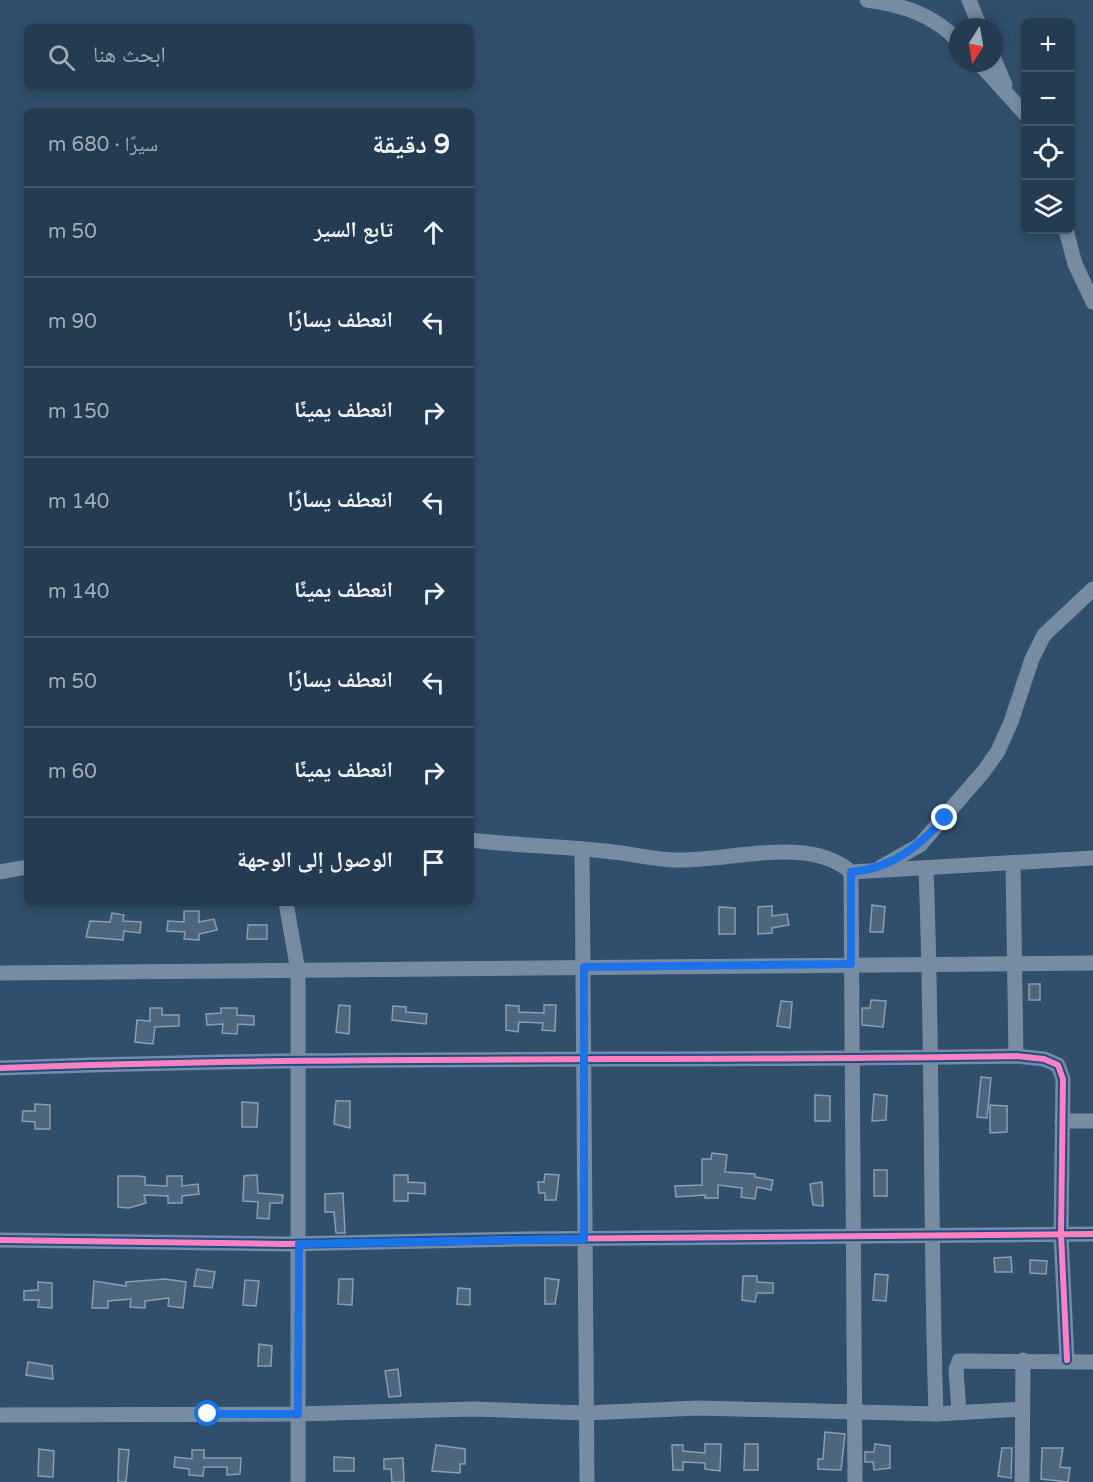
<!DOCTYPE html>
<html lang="ar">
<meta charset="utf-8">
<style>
:root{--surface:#243b51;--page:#30465b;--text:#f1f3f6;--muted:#a3adb7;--line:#415568}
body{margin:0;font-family:"Varela Round","Noto Naskh Arabic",sans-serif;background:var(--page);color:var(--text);direction:rtl}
.controls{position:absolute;right:18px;top:18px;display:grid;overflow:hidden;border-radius:9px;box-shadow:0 3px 9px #0003}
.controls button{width:54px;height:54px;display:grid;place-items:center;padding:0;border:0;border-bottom:2px solid var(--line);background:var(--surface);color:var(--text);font:30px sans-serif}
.compass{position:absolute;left:949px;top:18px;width:54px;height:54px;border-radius:50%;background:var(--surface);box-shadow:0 3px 9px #0003;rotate:191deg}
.stop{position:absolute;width:18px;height:18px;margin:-14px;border:4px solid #1a73e8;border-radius:50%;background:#fff}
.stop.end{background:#1a73e8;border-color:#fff;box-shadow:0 2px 6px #0008}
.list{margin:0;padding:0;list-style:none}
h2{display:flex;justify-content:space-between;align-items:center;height:78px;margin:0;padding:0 24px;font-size:26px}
h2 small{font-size:20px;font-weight:400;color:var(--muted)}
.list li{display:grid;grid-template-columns:39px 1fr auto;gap:18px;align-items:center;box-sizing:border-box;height:90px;padding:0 24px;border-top:2px solid var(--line)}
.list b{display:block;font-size:22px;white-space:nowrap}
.list em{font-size:20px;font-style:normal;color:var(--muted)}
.icon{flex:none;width:33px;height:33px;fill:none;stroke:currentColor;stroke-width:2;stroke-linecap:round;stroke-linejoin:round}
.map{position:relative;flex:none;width:1093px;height:1482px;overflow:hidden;direction:ltr}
.search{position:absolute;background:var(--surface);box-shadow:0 3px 9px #0003;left:24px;top:24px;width:450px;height:66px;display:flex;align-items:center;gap:15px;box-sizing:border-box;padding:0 21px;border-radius:9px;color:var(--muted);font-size:22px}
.panel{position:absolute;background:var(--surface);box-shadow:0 3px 9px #0003;left:24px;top:108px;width:450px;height:798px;border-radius:9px;direction:rtl}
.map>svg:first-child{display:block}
.building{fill:#4d667d;stroke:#8b9eb0;stroke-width:1.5}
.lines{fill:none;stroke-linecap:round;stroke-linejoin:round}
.street{stroke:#778ca2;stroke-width:15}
.cycleway-casing{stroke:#184f85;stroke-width:10}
.cycleway{stroke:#ff80c0;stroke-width:6}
.route{stroke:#1a73e8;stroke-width:8}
</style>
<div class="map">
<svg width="1093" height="1482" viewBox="0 0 1093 1482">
<rect width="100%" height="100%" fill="#304f6c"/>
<g class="building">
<polygon points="872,905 885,907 883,932 870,932"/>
<polygon points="772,906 772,916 787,914 789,925 772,928 772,933 758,934 758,907"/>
<polygon points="719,907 735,908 735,934 719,934"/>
<polygon points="184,911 199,911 199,922 214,919 217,930 199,934 199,940 184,939 185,932 167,931 168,921 184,922"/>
<polygon points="112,913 124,915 123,921 141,922 140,933 124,931 123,940 86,937 90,921 110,922"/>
<polygon points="248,925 267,925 267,939 247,939"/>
<rect x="1029" y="984" width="11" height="16"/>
<polygon points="871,1000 886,1001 883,1027 862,1025 862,1008 870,1008"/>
<polygon points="781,1001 792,1002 790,1028 777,1026"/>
<polygon points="339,1005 350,1006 349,1034 336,1032"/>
<polygon points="506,1005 519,1006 519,1012 544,1013 544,1005 556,1005 555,1031 542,1030 543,1023 519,1022 518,1032 506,1030"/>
<polygon points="393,1006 406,1007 406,1012 427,1014 426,1024 392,1020"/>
<polygon points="150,1008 162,1008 162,1015 179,1015 179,1026 155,1027 153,1044 135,1042 137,1020 150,1021"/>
<polygon points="221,1008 237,1008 237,1015 254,1016 254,1025 238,1024 237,1034 222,1033 223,1024 207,1025 206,1014 221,1013"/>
<polygon points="981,1077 991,1078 987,1118 977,1117"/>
<polygon points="874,1094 887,1096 886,1120 872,1121"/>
<polygon points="815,1095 830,1096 830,1121 815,1121"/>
<polygon points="336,1101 350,1101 350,1128 334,1124"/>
<polygon points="242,1102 258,1103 257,1127 242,1127"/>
<polygon points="35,1104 50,1105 50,1129 35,1129 35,1122 22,1121 23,1111 35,1111"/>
<polygon points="990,1105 1007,1106 1007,1132 990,1133"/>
<polygon points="712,1153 727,1155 725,1172 755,1174 755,1177 773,1180 771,1190 757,1187 755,1199 741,1197 742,1188 718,1185 718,1198 705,1198 705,1195 676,1197 675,1186 702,1185 702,1159 711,1159"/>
<rect x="874" y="1170" width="13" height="26"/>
<polygon points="545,1174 559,1175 556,1200 545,1200 545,1193 539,1193 538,1182 544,1182"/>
<polygon points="257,1175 258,1193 283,1195 282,1203 270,1203 269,1219 257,1218 258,1202 243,1201 244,1176"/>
<polygon points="394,1175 408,1175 408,1182 425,1183 425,1194 408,1193 408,1201 394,1201"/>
<polygon points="118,1176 138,1176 145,1177 145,1185 167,1186 167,1176 182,1176 182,1186 198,1184 199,1194 182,1196 182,1203 168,1203 168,1196 144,1195 146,1203 129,1208 118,1207"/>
<polygon points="822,1182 823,1206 813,1205 810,1184"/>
<polygon points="343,1193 345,1233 336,1233 334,1212 325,1212 325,1194"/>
<polygon points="1011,1257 1012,1272 995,1272 994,1258"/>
<polygon points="1030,1260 1047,1261 1046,1274 1030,1273"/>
<polygon points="197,1269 215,1272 212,1288 194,1286"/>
<polygon points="875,1274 888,1275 886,1301 873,1300"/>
<polygon points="743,1276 757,1276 757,1282 773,1283 773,1293 757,1293 755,1302 742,1300"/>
<polygon points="545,1278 559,1280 555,1304 545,1304"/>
<polygon points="165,1279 186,1282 183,1308 168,1306 169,1298 145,1301 145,1308 130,1307 131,1299 108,1301 108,1308 92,1308 94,1281 126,1286 126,1282"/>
<polygon points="339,1279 353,1279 352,1305 338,1304"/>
<polygon points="245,1280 259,1281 256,1306 243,1305"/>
<polygon points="38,1282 52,1283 52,1308 38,1307 39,1300 24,1300 24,1291 38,1290"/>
<polygon points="458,1288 470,1289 470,1305 457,1304"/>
<polygon points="259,1344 272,1346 271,1366 258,1366"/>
<polygon points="28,1362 52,1366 53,1379 26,1375"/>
<polygon points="398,1369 401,1396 389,1397 385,1371"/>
<polygon points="825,1432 845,1434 841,1470 818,1469 818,1459 823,1459"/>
<polygon points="705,1444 721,1444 720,1471 705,1469 705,1463 683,1462 683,1470 673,1470 672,1445 683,1445 683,1451 705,1453"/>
<polygon points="745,1444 758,1444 758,1470 744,1470"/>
<polygon points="875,1444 890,1446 890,1468 874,1470 873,1462 865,1462 865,1452 874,1452"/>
<polygon points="436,1445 465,1449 465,1464 460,1464 460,1473 432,1471"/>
<polygon points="1002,1448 1012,1448 1011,1478 998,1476"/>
<polygon points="1042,1448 1063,1448 1060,1467 1070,1468 1068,1482 1041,1479"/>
<polygon points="39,1449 54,1451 53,1477 38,1476"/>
<polygon points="119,1449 129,1450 126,1482 118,1482"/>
<polygon points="192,1450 204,1450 204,1458 241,1458 240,1474 227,1475 227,1467 204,1467 203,1476 189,1475 189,1469 174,1467 175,1457 192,1459"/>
<polygon points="334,1457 354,1458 354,1471 334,1471"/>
<polygon points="403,1458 404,1482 392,1482 391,1469 384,1469 384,1459"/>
</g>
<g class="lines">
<g class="street">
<path d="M867 0C902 5 933 14 958 41"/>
<polyline points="969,0 980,27"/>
<polyline points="994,59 1005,85"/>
<polyline points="979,63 1026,115"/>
<polyline points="1066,230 1075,264 1093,302"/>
<path d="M471 840C518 846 566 846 613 852 634 854 655 860 676 860 728 862 808 834 851 872L1093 858"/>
<polyline points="582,849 587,1482"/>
<polyline points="1013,863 1016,1056"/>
<polyline points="881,867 920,845 984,771 998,751 1011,722 1032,659 1044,635 1093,589"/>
<path d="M926 868C933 1050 930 1232 936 1414"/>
<polyline points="0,872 27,867"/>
<polyline points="851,872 855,1482"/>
<polyline points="286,903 298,971 298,1482"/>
<polyline points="0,973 1093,963"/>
<path d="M0 1068C338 1055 678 1062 1016 1056L1044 1059 1058 1065 1063 1079 1061 1234 1067 1360"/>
<polyline points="1062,1121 1093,1121"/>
<polyline points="0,1240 285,1244 523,1239 1093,1234"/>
<polyline points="959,1412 956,1370 959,1361 1093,1362"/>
<polyline points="0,1415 298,1414 473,1409 586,1413 698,1408 936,1414 1022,1409"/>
<polyline points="1022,1482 1023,1360"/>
</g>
<defs>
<g id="cycleway">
<path d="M0 1068C338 1055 678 1062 1016 1056L1044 1059 1058 1065 1063 1079 1061 1234 1067 1360"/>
<polyline points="0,1240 285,1244 523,1239 1093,1234"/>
</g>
</defs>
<use href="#cycleway" class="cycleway-casing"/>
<use href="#cycleway" class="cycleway"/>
</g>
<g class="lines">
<path class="route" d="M208 1414H298L299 1244 584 1239V967L851 964V872C891 869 918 847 945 818"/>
</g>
</svg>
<div class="controls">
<button>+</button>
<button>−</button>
<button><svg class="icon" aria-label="locate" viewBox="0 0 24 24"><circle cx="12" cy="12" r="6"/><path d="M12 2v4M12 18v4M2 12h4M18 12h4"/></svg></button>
<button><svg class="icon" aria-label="layers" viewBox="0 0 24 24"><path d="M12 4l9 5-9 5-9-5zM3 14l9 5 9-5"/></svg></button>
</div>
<svg class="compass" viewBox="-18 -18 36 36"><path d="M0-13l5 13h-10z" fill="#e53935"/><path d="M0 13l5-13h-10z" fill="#a3adb7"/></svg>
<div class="stop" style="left:208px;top:1414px"></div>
<div class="stop end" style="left:945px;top:818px"></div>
<div class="search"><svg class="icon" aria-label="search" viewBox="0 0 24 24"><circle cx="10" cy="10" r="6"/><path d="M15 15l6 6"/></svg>ابحث هنا</div>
<section class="panel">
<h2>9 دقيقة<small>سيرًا · 680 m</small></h2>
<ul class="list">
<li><svg class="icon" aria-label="ahead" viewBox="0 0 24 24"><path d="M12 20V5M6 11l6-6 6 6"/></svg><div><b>تابع السير</b></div><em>50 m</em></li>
<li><svg class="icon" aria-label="left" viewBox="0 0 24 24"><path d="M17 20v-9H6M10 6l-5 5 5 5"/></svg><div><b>انعطف يسارًا</b></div><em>90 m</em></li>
<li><svg class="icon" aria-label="right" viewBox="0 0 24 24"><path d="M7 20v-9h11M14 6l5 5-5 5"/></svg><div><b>انعطف يمينًا</b></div><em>150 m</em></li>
<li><svg class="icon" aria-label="left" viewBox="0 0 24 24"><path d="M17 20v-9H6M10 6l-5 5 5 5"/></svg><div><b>انعطف يسارًا</b></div><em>140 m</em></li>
<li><svg class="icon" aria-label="right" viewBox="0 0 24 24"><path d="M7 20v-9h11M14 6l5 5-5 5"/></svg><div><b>انعطف يمينًا</b></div><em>140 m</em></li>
<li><svg class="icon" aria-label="left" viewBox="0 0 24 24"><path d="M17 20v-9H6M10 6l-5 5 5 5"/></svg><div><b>انعطف يسارًا</b></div><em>50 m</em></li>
<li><svg class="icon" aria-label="right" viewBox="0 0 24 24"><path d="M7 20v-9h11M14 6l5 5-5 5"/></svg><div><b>انعطف يمينًا</b></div><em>60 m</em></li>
<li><svg class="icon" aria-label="arrive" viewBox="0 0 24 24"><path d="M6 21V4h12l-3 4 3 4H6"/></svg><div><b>الوصول إلى الوجهة</b></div></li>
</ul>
</section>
</div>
